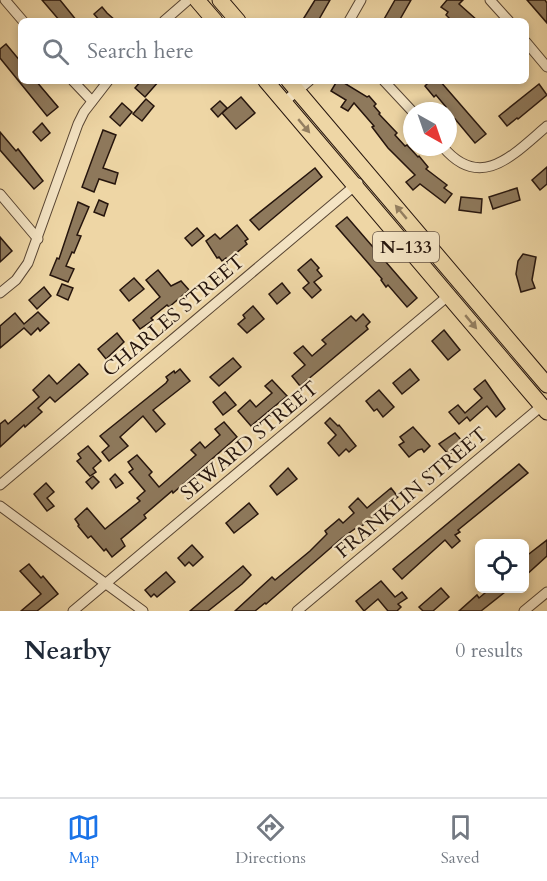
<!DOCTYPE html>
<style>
:root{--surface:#fff;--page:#f2f2f3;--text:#1f2937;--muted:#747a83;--line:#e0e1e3;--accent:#1a73e8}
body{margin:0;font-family:Cardo,serif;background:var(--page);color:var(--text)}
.controls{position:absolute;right:18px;bottom:18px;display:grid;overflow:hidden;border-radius:9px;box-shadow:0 3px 9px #0003}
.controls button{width:54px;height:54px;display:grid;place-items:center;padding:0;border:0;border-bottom:2px solid var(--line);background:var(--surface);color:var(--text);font:30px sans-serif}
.compass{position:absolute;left:403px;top:102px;width:54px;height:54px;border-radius:50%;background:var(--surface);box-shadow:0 3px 9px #0003;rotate:140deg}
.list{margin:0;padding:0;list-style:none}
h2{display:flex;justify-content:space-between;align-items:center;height:78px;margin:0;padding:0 24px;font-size:26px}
h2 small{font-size:20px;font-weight:400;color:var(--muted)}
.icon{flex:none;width:33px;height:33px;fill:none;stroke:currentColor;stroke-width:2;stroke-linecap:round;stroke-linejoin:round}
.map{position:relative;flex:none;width:547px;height:611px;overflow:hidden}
.search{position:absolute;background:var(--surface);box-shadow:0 3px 9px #0003;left:18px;right:18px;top:18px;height:66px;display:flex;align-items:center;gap:15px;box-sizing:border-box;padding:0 21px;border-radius:9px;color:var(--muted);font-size:22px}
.sheet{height:186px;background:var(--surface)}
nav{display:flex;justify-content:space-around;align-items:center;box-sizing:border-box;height:84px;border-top:2px solid var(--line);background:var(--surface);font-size:16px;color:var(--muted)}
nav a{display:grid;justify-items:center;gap:3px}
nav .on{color:var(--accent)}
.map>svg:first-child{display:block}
.building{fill:#8e795c;stroke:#26150d;stroke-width:1.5}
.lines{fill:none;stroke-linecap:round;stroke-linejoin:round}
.street-casing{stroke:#584533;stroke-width:11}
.primary-casing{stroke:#26150d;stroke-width:17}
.street{stroke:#f4e4c4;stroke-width:9}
.primary{stroke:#eed6a5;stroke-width:15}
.oneway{fill:#947f61}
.labels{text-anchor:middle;stroke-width:4.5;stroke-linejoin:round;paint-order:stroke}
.shield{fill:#f4e4c4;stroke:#645344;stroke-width:1.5}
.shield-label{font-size:18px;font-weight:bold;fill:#26150d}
.street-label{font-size:20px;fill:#26150d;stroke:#f4e4c4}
</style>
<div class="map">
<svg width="547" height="611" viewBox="0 0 547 611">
<rect width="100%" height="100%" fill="#eed6a5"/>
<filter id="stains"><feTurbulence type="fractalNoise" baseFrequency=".00333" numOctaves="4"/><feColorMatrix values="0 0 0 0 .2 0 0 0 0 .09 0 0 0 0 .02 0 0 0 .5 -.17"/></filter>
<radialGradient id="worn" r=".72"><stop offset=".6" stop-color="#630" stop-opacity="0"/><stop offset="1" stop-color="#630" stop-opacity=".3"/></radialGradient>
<g class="building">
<polygon points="42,0 60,0 77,21 60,21"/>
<polygon points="315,0 330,0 318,21 302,21"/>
<polygon points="395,0 411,0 399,21 383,21"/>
<polygon points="447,0 463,0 459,4 478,21 452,21 446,15 448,12 441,7"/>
<polygon points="527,0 545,0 547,3 547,23"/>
<polygon points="102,7 107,13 116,21 100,21 94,14"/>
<polygon points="6,44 21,62 21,81 36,81 58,107 47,116 0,58 0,49"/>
<polygon points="141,81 159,81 145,97 135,88"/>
<polygon points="337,81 341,81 367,97 369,96 376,104 374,106 380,113 379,114 397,133 395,135 405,146 407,145 418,157 419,156 428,167 426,169 447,185 444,188 452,194 445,203 420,184 413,190 406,182 415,175 388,148 372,127 374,126 354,103 348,111 341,107 346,100 331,91"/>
<polygon points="430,81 440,81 486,134 475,143 455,119 453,120 448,114 448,111 444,109 446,107 436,95 434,97 425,86"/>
<polygon points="539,84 547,95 518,119 517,118 507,126 499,116"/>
<polygon points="241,97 255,113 236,129 222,113"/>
<polygon points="146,99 154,106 142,121 133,114"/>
<polygon points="220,101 227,108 218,117 211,109"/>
<polygon points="122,103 132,112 120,126 110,117"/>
<polygon points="42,123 50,133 41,141 33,132"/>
<polygon points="103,130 116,135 103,168 118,173 115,184 99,179 94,192 82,187"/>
<polygon points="0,132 16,151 18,149 43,181 34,189 0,150"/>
<polygon points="547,167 547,184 540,190 532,180"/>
<polygon points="315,168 322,177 259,230 250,220"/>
<polygon points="517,188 520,200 493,209 489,197"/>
<polygon points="461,197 482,199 481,213 459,210"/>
<polygon points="99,200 108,204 104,216 94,212"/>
<polygon points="78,202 89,207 77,235 81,236 74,253 72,252 66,266 74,269 68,282 50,275 57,258 59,259"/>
<polygon points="347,217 417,298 407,307 388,285 386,287 381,280 382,279 336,226"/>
<polygon points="237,225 248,239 245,241 247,244 228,260 226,258 222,261 219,257 217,258 206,241 215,234 220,239"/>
<polygon points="197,228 204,236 192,246 185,238"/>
<polygon points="0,237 12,251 0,262"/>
<polygon points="523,254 536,257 532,280 535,288 521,292 516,274 518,261"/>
<polygon points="311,259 319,268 317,270 322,276 314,282 321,290 312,298 303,288 309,283 298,270"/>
<polygon points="158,270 171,286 181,281 189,290 169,307 167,305 151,318 153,320 140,329 133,320 160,297 146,280"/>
<polygon points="134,278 144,289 129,301 120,290"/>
<polygon points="282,283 290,293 277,304 269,294"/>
<polygon points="62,284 73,288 68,300 57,295"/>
<polygon points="44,287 51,296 37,309 29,300"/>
<polygon points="253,306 264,319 247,333 238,324 245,318 243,315"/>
<polygon points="38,312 49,323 40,331 38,328 31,335 24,328 0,348 0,326 15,313 24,324"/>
<polygon points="363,314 370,322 366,326 368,329 300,386 292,376 305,365 294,353 303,346 312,356 326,344 322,340 351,316 356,321"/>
<polygon points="444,330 460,350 448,360 432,341"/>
<polygon points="117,333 124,342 106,359 98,349"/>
<polygon points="233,358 241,367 219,386 210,377"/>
<polygon points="79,364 88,374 55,402 50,397 38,408 42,412 25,427 24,425 0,447 0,424 5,420 8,424 39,397 33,390 49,375 57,384"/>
<polygon points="180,369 190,381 153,410 165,424 156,432 143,416 120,437 128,446 109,461 102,452 109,446 100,436 166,383 168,380 166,377 174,371 175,373"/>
<polygon points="410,369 419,380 402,394 393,383"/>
<polygon points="272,380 287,396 251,426 238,411 250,400 256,407 272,393 265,386"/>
<polygon points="485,380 505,409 496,417 487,406 470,421 467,417 459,424 449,412 458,405 465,413 482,398 474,389"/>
<polygon points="379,390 394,407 383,417 377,409 374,411 366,401"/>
<polygon points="225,392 236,405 223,415 213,402"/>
<polygon points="330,418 338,426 339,425 356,446 349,452 346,449 339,456 328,443 336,435 325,423"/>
<polygon points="224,422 237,437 173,493 172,491 144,515 146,518 121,539 125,546 112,557 106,549 104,551 91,536 88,538 78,526 79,525 75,519 87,508 105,529 140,501 137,498 145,491 129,472 133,469 128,462 137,455 152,472 149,475 159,487 196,455 191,450 200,442 205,448 220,435 215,429"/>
<polygon points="413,427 430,446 424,452 422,449 418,450 409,457 399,445 404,442 400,437"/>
<polygon points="455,433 463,442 449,455 439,444"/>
<polygon points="88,446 101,461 93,468 96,472 90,476 77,461 81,458 78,454"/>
<polygon points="519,464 528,473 458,530 460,532 455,535 460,541 452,548 445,540 402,579 393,569"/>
<polygon points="288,468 297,479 277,495 270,486"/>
<polygon points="115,474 123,483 116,488 110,479"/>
<polygon points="93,476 99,482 92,489 86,482"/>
<polygon points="46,483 54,492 47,498 54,506 47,511 34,494"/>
<polygon points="391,488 398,497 358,529 356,528 342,538 266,604 265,603 255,611 235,611 272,577 275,580 310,551 327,534 325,531 339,519 343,523 354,513 349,507 358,498 367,508"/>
<polygon points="249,503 258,514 234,533 226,523"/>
<polygon points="547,540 547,556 525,576 525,557"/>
<polygon points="192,545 203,557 193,566 189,562 185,566 178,558"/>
<polygon points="29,564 41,578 43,576 58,594 37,611 21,611 41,594 20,571"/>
<polygon points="243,566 251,575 242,584 208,611 190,611"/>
<polygon points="166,572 175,582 157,597 154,594 151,597 145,590"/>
<polygon points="381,581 395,597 402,592 407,598 398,604 401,607 397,611 388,611 378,599 364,611 356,601"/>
<polygon points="441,588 449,597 433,611 423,611 419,607"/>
<polygon points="491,588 510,588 481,611 459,611 477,595 479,598"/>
</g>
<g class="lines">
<defs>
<g id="street">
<polyline points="5,0 23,21"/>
<polyline points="490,0 509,21"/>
<polyline points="164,21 188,0"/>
<polyline points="349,21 361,0"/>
<polyline points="526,42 547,67"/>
<polyline points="73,81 92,101"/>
<polyline points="384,81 412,111"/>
<polyline points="284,102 309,81"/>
<path d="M443 147C481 192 514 154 547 126"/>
<polyline points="0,194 38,239"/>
<polyline points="0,293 16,280 28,263 78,124 84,112 108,81"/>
<polyline points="0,485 358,183"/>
<polyline points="0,506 143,611"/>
<polyline points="73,611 448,296"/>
<polyline points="297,611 544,404"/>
<polyline points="524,611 547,592"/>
</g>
<g id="primary">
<polyline points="197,0 215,21"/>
<polyline points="220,0 238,21"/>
<polyline points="266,81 547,412"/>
<polyline points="289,81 547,385"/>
</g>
</defs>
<use href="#street" class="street-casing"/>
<use href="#primary" class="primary-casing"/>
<use href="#street" class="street"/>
<use href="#primary" class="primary"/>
</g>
<defs><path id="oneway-solid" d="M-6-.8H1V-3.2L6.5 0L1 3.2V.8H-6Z" transform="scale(1.5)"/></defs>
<g class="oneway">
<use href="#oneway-solid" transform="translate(304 126) rotate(50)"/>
<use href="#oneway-solid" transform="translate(401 212) rotate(-130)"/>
<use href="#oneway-solid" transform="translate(471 322) rotate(50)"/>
</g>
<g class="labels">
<rect class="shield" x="373" y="232" width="66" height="30" rx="4.5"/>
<g class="shield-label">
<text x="406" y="253">N-133</text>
</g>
<g class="street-label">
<text transform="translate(173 315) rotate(-40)" y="7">CHARLES STREET</text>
<text transform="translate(249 440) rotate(-40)" y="7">SEWARD STREET</text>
<text transform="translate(411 492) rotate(-40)" y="7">FRANKLIN STREET</text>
</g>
</g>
<rect width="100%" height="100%" filter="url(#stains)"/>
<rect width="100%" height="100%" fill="url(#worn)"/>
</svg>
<div class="controls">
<button><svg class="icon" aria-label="locate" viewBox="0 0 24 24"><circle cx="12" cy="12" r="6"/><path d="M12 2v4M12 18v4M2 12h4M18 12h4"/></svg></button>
</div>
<svg class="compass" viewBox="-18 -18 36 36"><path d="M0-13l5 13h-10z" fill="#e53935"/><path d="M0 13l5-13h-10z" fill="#747a83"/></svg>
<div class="search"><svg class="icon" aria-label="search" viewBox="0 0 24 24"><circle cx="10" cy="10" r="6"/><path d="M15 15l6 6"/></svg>Search here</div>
</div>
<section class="sheet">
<h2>Nearby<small>0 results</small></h2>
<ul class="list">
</ul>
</section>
<nav>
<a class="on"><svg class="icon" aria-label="map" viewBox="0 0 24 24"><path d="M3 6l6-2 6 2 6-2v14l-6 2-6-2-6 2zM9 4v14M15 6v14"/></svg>Map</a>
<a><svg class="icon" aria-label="directions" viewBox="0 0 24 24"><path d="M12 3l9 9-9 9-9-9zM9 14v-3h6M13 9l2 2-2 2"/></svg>Directions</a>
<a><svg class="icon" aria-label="saved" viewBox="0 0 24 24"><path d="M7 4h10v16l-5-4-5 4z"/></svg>Saved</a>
</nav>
